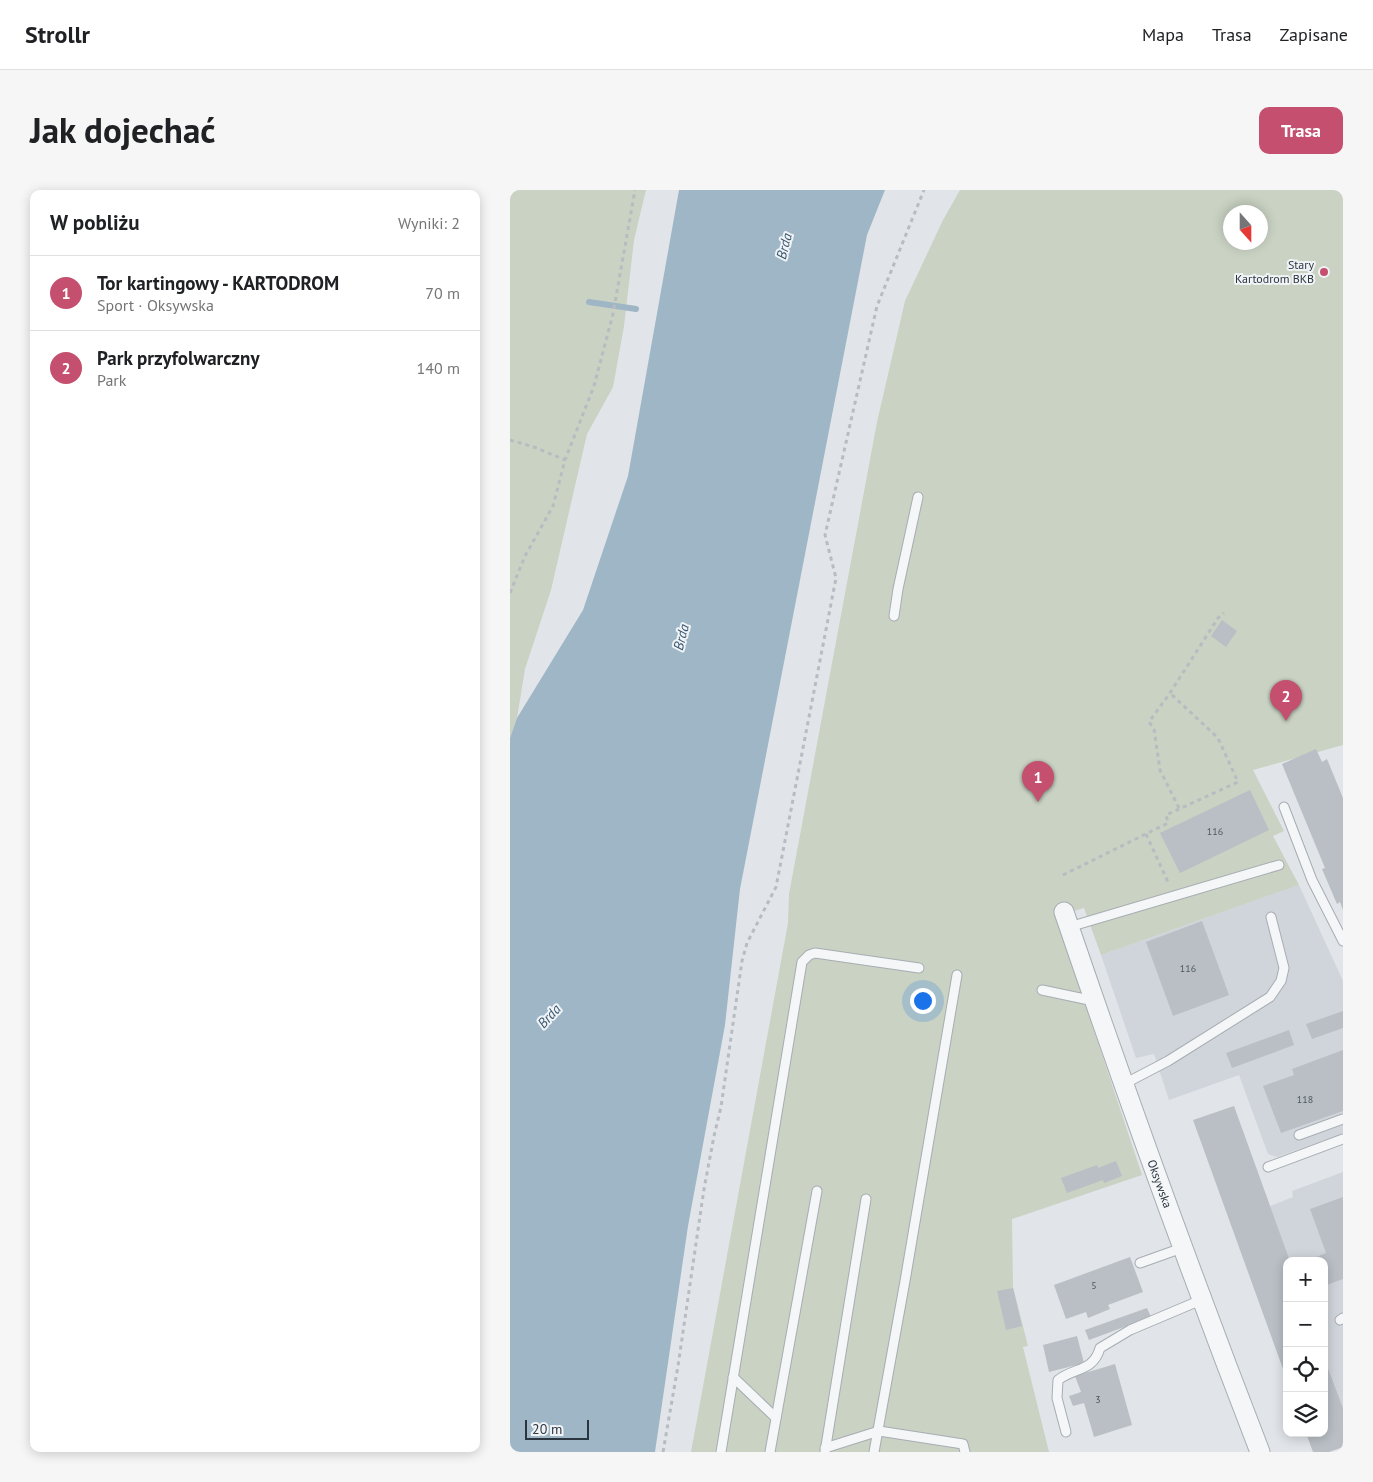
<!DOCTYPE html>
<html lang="pl">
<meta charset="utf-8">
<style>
:root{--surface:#fff;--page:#f6f6f6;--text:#202124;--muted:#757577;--line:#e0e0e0;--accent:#c54f6e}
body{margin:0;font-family:"PT Sans",sans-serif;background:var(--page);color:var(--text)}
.controls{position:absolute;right:15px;bottom:15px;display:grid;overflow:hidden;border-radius:10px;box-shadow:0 2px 12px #0003}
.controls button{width:45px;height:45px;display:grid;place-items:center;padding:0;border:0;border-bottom:1px solid var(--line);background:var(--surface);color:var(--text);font:25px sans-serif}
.compass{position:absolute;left:713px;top:15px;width:45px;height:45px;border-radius:50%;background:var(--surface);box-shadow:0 2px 12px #0003;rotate:159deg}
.scale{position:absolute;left:15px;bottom:12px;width:64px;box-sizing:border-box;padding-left:5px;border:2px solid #2b3540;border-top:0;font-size:14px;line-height:18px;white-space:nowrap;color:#2b3540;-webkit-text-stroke:4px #f1f4f6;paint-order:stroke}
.you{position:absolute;left:412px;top:810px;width:18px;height:18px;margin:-12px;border:4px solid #fff;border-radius:50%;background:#1a73e8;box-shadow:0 0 0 8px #1a73e833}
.badge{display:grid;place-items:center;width:32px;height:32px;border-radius:50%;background:var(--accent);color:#fff;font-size:16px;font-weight:700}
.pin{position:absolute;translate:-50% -41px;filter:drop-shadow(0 1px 2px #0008)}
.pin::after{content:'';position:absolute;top:26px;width:18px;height:15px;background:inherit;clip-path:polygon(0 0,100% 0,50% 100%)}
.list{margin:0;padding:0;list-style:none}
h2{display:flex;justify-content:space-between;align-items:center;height:65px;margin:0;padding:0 20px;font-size:21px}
h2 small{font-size:16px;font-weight:400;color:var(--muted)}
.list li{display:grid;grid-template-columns:32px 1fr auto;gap:15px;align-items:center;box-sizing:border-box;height:75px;padding:0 20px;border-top:1px solid var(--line)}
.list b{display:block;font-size:19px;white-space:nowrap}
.list p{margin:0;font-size:16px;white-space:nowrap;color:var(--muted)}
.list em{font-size:16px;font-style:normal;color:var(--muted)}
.icon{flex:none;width:28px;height:28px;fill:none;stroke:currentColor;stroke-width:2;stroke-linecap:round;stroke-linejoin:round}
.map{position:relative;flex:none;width:833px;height:1262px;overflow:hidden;border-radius:10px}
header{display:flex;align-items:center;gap:30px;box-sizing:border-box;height:70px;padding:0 25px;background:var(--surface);border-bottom:1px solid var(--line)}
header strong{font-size:24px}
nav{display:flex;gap:28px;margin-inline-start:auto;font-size:18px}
.intro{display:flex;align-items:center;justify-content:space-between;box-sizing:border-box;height:120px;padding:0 30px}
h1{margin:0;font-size:35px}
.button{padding:12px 22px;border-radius:10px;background:var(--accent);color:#fff;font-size:18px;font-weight:700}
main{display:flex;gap:30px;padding:0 30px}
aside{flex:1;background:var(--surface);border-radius:10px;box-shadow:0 2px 12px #0003}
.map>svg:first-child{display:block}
.built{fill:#d0d5db}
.green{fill:#c9d2c3;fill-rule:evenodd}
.water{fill:#9fb6c6}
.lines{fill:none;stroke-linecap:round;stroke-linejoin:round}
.stream{stroke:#9fb6c6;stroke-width:6}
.building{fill:#b9bfc5}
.service-casing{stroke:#a7adb3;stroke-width:11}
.minor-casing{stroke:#a7adb3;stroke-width:21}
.path{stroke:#b8bcc0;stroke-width:3;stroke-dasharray:4 4;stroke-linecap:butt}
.service{stroke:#f4f6f7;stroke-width:9}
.minor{stroke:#f4f6f7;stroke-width:19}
.poi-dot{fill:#c54f6e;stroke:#f1f4f6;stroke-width:2}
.labels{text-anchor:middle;stroke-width:4;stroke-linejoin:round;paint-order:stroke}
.number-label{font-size:10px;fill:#4e5861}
.poi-label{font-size:12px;fill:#2b3540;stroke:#f1f4f6;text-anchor:end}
.street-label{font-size:12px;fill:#2b3540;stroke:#f1f4f6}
.water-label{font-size:14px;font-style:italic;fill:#385771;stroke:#f1f4f6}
</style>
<header>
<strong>Strollr</strong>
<nav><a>Mapa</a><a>Trasa</a><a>Zapisane</a></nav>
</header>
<div class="intro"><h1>Jak dojechać</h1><a class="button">Trasa</a></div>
<main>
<aside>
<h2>W pobliżu<small>Wyniki: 2</small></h2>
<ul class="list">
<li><span class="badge">1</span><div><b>Tor kartingowy - KARTODROM</b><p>Sport · Oksywska</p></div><em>70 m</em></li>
<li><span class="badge">2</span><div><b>Park przyfolwarczny</b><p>Park</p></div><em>140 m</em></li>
</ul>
</aside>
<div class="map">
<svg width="833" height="1262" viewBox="0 0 833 1262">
<rect width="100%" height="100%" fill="#e1e5e9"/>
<g class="built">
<polygon points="789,695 833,791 833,943 767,967 758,964 729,885 659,910 644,864 626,868 591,765"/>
<polygon points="833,982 833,1218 814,1166 814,1071 780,1071 760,1016 783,1007 782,1001"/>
</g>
<g class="green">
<polygon points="0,0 136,0 124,50 114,136 103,197 77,244 41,400 15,479 7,528 0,548"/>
<path d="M450 0H833V555L743 580 774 641 763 646 789 695 591 765 574 718 546 726 632 985 502 1029 503 1097 518 1156 513 1157 539 1262H181L278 733 279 704 367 232 395 111 433 30ZM721 22H751V52H721Z"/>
</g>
<polygon class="water" points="169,0 375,0 357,45 230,699 215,835 178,1036 145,1262 0,1262 0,548 7,528 73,420 118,286"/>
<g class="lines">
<polyline class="stream" points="79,112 126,119"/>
</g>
<g class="building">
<polygon points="712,430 727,441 716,457 701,446"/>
<polygon points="806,559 812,572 817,569 833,608 833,720 830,712 827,714 812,679 815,678 772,574"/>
<polygon points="740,600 759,640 670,683 650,643"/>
<polygon points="692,731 719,805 663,826 636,752"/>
<polygon points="833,821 833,838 802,849 796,834"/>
<polygon points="779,840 784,855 722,878 716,863"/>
<polygon points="833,860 833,921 771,943 753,896 784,885 782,879"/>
<polygon points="724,916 780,1071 777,1071 777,1190 683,930"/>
<polygon points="606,971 612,986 594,993 593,990 557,1003 551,988 587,975 588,978"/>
<polygon points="833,1007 833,1089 814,1096 814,1071 796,1071 816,1063 800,1019"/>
<polygon points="620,1067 633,1102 598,1115 600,1119 578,1128 576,1122 556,1129 544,1095"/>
<polygon points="503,1098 512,1136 496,1140 487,1101"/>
<polygon points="637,1118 641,1127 579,1150 575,1140"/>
<polygon points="567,1146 574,1173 539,1182 533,1155"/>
<polygon points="814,1167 833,1218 833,1257 819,1262 803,1262 796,1243 814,1243"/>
<polygon points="605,1174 622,1235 584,1247 574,1213 563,1216 559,1206 571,1202 565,1186"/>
</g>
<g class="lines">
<defs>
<g id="service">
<polyline points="384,426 388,399 408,307"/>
<polyline points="774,617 802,690 833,751"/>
<polyline points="559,737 769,675"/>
<polyline points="532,800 584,811"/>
<polyline points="614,894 658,871 760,807 771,791 774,778 761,727"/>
<polyline points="789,945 833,929"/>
<polyline points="758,977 833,949"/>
<polyline points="630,1073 672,1058"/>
<polyline points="830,1130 833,1128"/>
<polyline points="223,1187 266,1228"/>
<path d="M556 1242 547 1208 548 1190C565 1177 583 1182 590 1158L620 1140 691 1110"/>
<polyline points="315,1258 369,1241 453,1254 455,1262"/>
<polyline points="211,1262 292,772 299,765 305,763 409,778"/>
<polyline points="260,1262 307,1001"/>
<polyline points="315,1262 356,1009"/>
<polyline points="364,1262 395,1091 447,785"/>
</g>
<g id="minor">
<path id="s1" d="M554 722C616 904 681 1084 750 1262"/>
</g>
</defs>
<use href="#service" class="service-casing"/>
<use href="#minor" class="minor-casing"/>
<g class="path">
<polyline points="0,250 24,257 55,270"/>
<polyline points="0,403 15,366 43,316 55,270 84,196 103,124 125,0"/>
<polyline points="669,618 650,580 644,539 639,532 660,503 708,428 714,423"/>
<polyline points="636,644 658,692"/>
<polyline points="553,685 658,633 656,625 728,592 708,548 660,503"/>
<polyline points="153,1262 168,1176 194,999 204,946 211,917 232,771 237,753 266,697 326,388 315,345 367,116 414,0"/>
</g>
<use href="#service" class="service"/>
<use href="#minor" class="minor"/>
</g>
<circle class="poi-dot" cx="814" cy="82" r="5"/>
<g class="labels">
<g class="number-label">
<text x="705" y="645">116</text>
<text x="678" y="782">116</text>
<text x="795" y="913">118</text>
<text x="584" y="1099">5</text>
<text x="588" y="1213">3</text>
</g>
<g class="poi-label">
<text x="804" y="79">Stary<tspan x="804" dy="14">Kartodrom BKB</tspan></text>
</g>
<g class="street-label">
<text dy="4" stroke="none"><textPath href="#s1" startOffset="288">Oksywska</textPath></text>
</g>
<g class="water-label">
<text transform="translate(274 56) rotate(-75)" y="5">Brda</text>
<text transform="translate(171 447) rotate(-75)" y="5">Brda</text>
<text transform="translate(39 826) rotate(-47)" y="5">Brda</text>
</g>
</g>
</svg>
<div class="controls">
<button>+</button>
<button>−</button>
<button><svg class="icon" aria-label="locate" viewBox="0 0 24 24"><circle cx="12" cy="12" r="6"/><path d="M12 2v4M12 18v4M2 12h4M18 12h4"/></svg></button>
<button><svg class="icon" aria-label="layers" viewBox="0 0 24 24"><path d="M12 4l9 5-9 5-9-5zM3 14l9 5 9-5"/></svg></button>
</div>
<svg class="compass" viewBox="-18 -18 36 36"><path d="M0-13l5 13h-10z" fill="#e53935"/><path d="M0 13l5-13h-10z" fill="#757577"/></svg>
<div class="scale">20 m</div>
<div class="you"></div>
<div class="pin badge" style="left:528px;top:612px">1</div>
<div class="pin badge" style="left:776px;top:531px">2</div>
</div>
</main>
